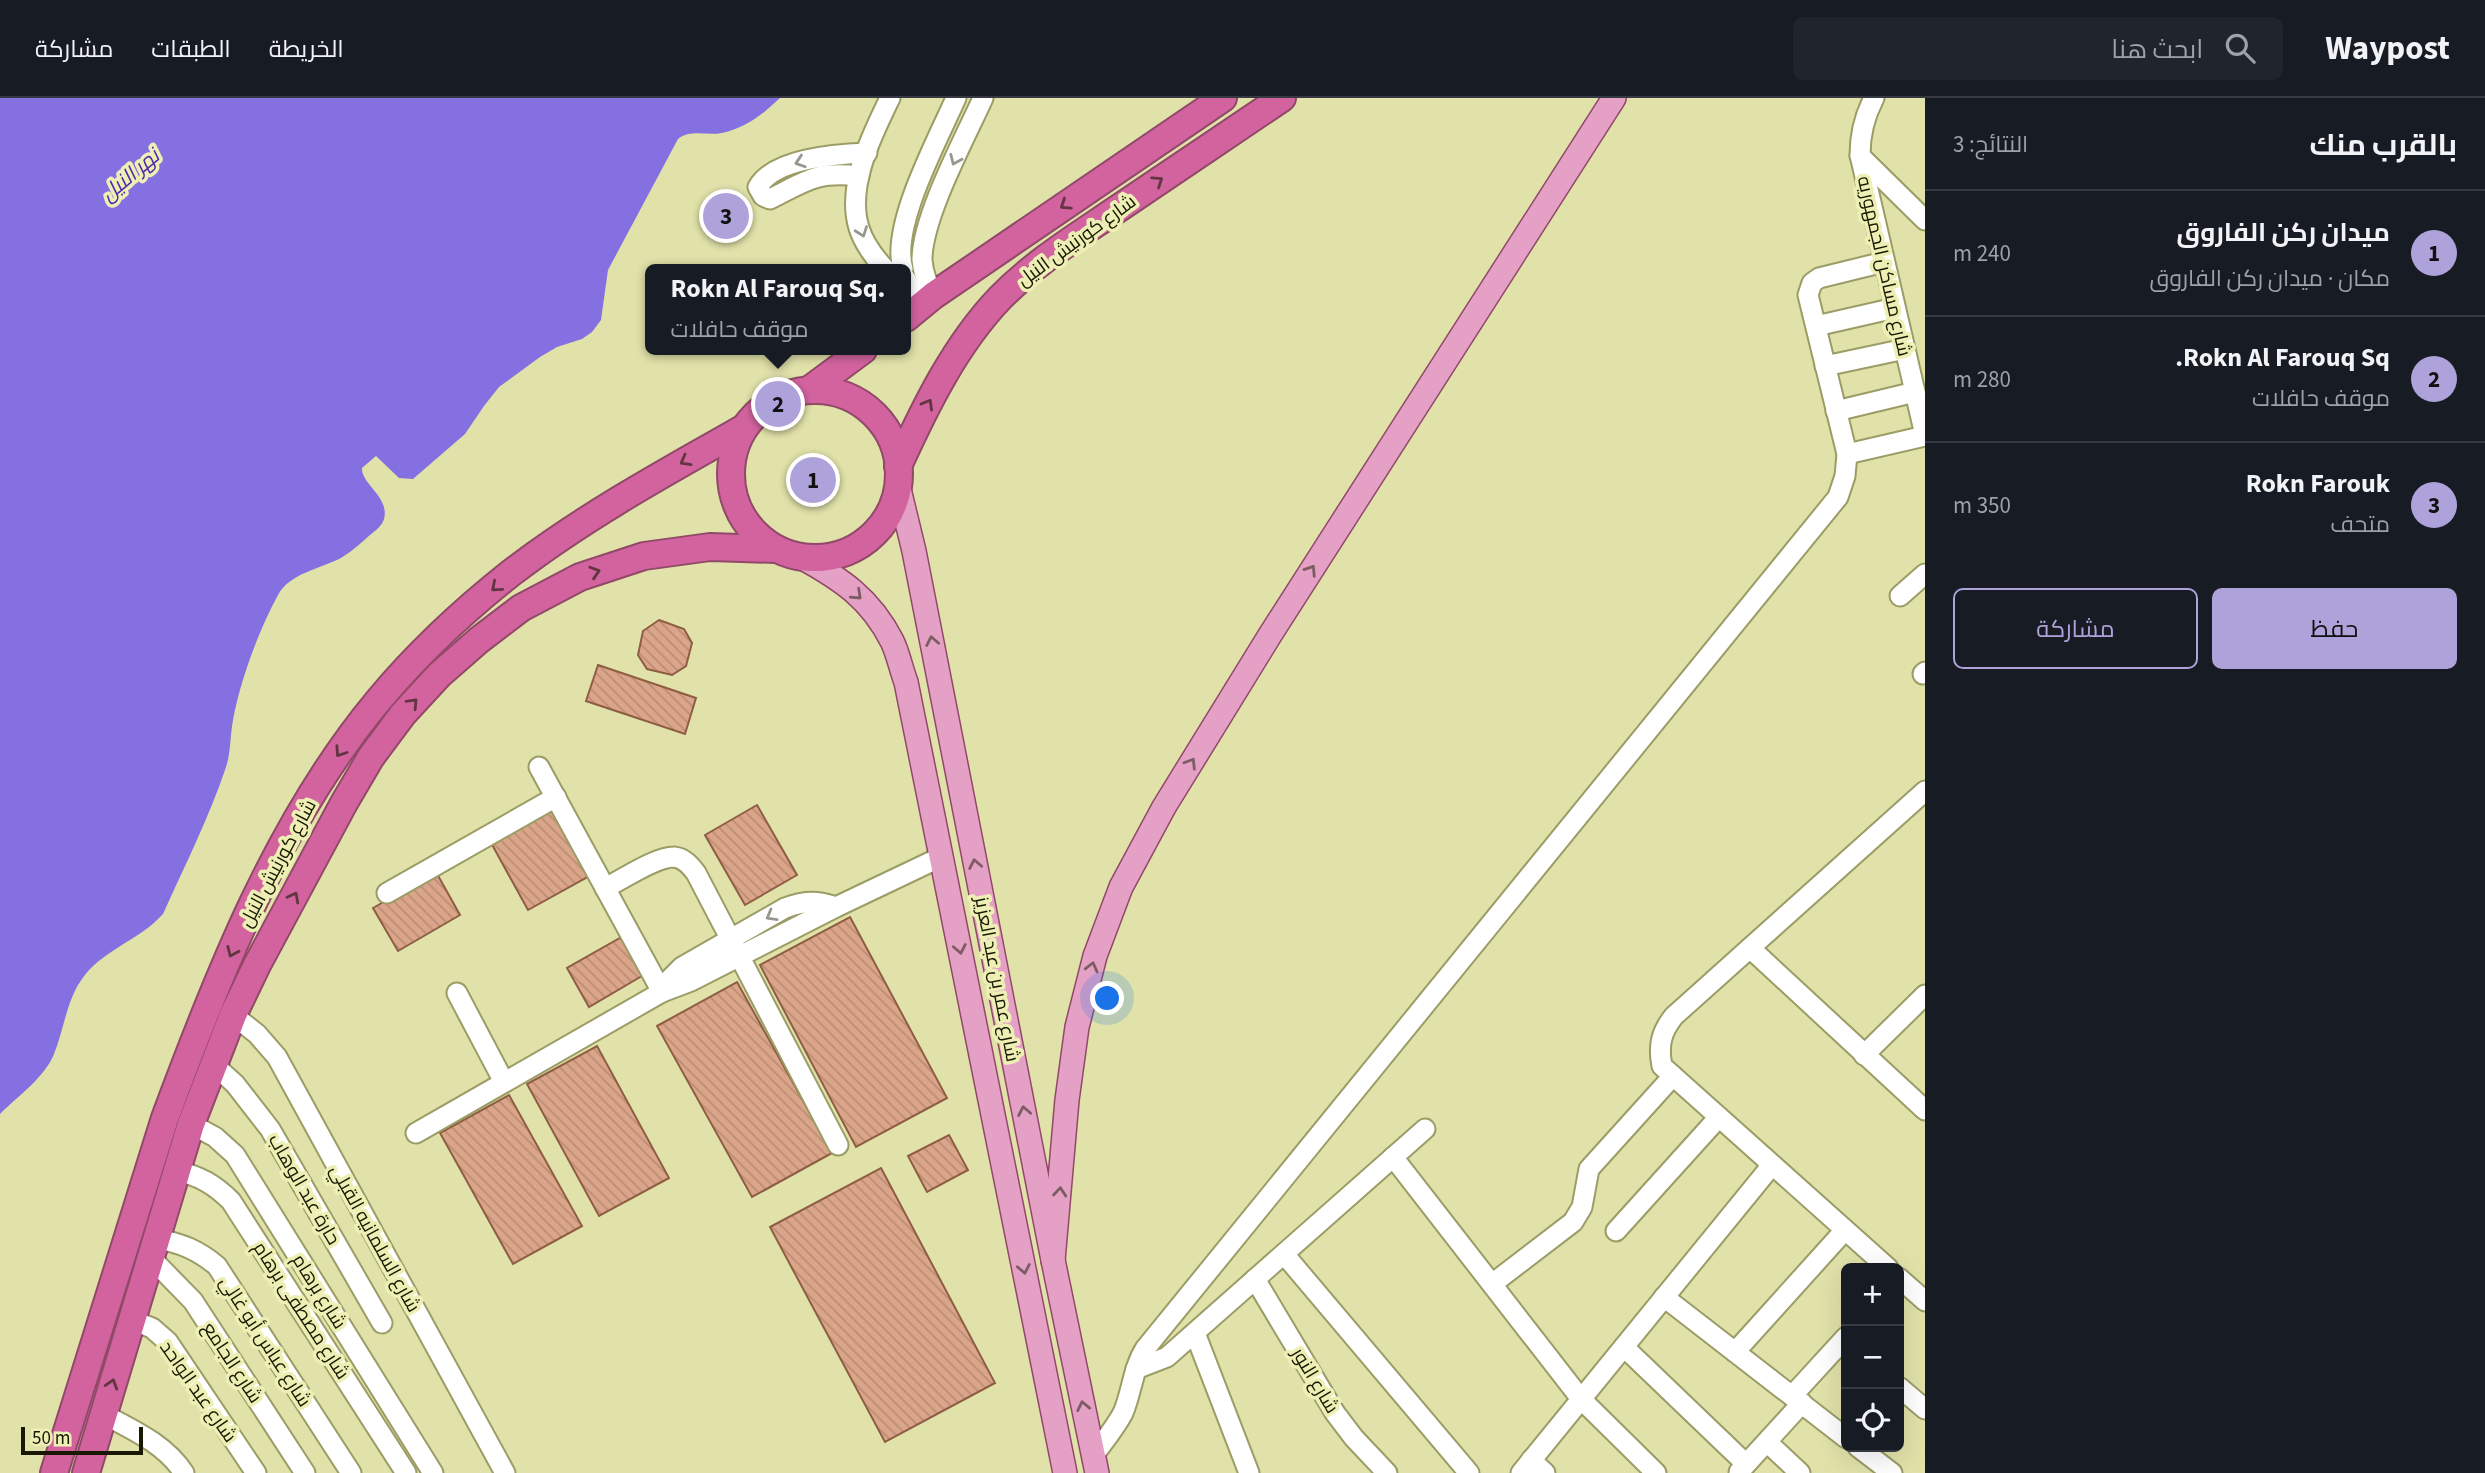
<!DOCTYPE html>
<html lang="ar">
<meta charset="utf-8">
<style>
:root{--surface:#171b24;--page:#20242c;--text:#f1f3f6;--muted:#9ea1a6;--line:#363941;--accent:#aea2da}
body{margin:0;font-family:"Source Sans 3",Cairo,sans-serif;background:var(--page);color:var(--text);direction:rtl}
.controls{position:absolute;right:21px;bottom:21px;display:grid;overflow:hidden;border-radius:10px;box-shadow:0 7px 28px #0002}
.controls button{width:63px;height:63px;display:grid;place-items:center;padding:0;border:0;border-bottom:2px solid var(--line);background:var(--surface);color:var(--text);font:35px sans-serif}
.scale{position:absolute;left:21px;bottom:18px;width:122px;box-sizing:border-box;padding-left:7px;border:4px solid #181803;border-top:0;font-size:19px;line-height:24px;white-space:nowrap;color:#181803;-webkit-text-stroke:5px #eeefb5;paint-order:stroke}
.you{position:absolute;left:1108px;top:901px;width:24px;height:24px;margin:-18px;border:5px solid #fff;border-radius:50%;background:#1a73e8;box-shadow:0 0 0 10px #1a73e833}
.badge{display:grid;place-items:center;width:46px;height:46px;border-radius:50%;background:var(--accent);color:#111;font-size:23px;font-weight:700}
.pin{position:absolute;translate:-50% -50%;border:4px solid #fff;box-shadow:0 2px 7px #0006}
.popup{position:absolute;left:645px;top:166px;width:266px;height:91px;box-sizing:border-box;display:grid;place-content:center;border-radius:10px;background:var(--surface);filter:drop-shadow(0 2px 5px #0005);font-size:23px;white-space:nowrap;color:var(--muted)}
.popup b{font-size:26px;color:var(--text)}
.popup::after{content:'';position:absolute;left:50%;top:100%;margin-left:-14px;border:14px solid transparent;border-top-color:var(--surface)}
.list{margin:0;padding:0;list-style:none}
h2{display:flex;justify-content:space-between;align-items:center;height:91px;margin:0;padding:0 28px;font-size:30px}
h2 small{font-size:23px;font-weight:400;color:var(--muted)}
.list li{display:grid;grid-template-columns:46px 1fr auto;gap:21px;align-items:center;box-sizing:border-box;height:126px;padding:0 28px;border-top:2px solid var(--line)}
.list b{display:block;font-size:26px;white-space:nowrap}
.list p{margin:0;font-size:23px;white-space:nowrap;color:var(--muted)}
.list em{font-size:23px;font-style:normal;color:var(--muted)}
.actions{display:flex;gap:14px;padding:21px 28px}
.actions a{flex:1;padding:16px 0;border:2px solid var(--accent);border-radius:10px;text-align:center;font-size:24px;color:var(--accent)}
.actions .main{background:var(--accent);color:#111}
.icon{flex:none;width:38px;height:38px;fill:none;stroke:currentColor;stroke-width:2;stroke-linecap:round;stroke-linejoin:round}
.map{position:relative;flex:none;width:1925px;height:1375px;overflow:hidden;direction:ltr}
header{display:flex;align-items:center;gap:42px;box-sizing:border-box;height:98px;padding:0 35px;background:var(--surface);border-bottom:2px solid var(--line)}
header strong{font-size:33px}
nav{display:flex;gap:38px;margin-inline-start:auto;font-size:24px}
.search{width:490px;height:63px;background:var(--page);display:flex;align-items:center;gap:18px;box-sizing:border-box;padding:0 24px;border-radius:10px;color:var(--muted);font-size:26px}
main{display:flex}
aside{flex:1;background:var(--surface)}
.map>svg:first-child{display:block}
.water{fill:#8470e0}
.building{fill:url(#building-back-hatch);stroke:#8e5e44;stroke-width:2}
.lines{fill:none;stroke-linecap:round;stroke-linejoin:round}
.minor-casing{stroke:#9b9c66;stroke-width:23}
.major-casing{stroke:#914968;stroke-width:26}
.highway-casing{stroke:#914968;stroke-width:30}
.minor{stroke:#fff;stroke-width:19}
.major{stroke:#e4a1c5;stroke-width:23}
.highway{stroke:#d2639f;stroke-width:26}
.oneway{stroke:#97978e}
.oneway2{stroke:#623641}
.oneway3{stroke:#7e5c64}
.labels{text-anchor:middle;stroke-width:7;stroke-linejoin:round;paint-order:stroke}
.street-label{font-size:19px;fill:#181803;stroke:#eeefb5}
.water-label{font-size:21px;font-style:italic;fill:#4f28ac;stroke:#eeefb5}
</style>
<header>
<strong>Waypost</strong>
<div class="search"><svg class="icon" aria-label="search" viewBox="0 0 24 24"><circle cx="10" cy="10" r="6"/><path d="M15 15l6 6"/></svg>ابحث هنا</div>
<nav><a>الخريطة</a><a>الطبقات</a><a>مشاركة</a></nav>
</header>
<main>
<aside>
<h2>بالقرب منك<small>النتائج: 3</small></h2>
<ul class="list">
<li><span class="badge">1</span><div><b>ميدان ركن الفاروق</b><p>مكان · ميدان ركن الفاروق</p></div><em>240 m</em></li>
<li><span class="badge">2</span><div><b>Rokn Al Farouq Sq.</b><p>موقف حافلات</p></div><em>280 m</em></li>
<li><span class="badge">3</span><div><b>Rokn Farouk</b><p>متحف</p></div><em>350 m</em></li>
</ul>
<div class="actions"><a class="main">حفظ</a><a>مشاركة</a></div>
</aside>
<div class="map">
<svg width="1925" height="1375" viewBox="0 0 1925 1375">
<defs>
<pattern id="building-back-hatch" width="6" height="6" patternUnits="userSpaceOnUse" patternTransform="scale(1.75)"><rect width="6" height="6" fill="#dba58a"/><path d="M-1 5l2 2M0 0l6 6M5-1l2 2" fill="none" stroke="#bb8d75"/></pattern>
</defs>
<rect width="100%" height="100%" fill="#e1e2a9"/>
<path class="water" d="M0 0H780C763 16 746 30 722 35 707 38 691 31 678 41L608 172 601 222 592 234 582 241 557 249 540 259 499 289 484 308 465 336 413 381 399 380 376 358 362 370C361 386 390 399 384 421 382 428 375 433 370 437 361 445 351 454 341 460 320 471 290 475 278 497 259 532 240 583 233 622 230 638 231 654 226 669 209 720 185 767 163 816 139 843 99 853 80 884 67 903 63 934 54 956 45 979 18 998 0 1016Z"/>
<g class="building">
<polygon points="659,522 684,531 692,545 686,568 672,577 647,571 638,557 643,533"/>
<polygon points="598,567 696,600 685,636 586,603"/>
<polygon points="757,707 797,777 745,807 705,737"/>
<polygon points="553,709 591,777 528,812 490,743"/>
<polygon points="436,774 460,817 398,853 373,810"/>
<polygon points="850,819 947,1000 856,1049 760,867"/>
<polygon points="625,837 647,875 589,909 567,870"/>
<polygon points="737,884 832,1055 752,1099 657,928"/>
<polygon points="597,948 669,1080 599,1118 527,986"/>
<polygon points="509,997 582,1128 513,1166 440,1035"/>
<polygon points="949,1037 968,1072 927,1094 908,1058"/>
<polygon points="881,1070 995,1285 885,1344 770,1129"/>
</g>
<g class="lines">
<defs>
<g id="minor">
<path d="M1874 0C1864 19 1860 36 1860 57L1925 337"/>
<polyline points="1860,58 1925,122"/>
<path d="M859 78C816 73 806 83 770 101L763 98 758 89C774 60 838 56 867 55"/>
<path d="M885 171C874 159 864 146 859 130 846 88 872 37 890 0"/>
<path d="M903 171C890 129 938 41 956 0"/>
<polyline points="906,181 919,210"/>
<path d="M934 197C927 186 923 175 922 162 922 119 965 40 983 0"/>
<polyline points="1816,228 1895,210"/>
<polyline points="1825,268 1905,251"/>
<polyline points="1836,313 1915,294"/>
<polyline points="1847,356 1925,338"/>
<polyline points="1900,498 1925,476"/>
<polyline points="1923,576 1925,574"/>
<polyline points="539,669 662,894"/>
<path d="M605 790C622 782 655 759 674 759 684 760 690 767 696 775L838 1047"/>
<polyline points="387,795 556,699"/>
<polyline points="1750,850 1925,1012"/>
<path d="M662 894 667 884 682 869 785 810C804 803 816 802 836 809"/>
<polyline points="457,895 504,984"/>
<polyline points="233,917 257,936 277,959 505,1375"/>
<polyline points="1864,957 1925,897"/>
<polyline points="214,967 235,986 270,1031 382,1225"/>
<polyline points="191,1026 215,1039 235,1057 433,1375"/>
<polyline points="416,1035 662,894 691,883 836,809 941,759"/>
<polyline points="1393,1059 1581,1301 1656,1375"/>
<path d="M177 1073C200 1078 215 1087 231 1103L406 1375"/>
<polyline points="1616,1133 1719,1019"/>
<path d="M157 1141C181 1145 198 1152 217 1168L351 1375"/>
<polyline points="1284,1156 1469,1375"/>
<polyline points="151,1160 193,1203 305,1375"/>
<path d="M1888 1170 1662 968C1658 948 1661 934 1674 918L1925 693"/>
<polyline points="1899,1180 1925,1203"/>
<polyline points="1255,1181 1335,1315 1354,1340 1387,1375"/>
<polyline points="1492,1186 1573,1124 1582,1109 1589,1071 1673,978"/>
<polyline points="1664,1199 1846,1340"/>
<polyline points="132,1222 152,1230 168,1244 256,1375"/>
<polyline points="1195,1235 1249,1375"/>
<polyline points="1624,1249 1746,1366"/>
<polyline points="1735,1254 1845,1132"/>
<polyline points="1136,1271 1167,1259 1425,1031"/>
<polyline points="1899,1289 1925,1311"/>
<polyline points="1792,1298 1846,1239"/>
<path d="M103 1316C133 1332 165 1346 184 1375"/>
<polyline points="1767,1344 1800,1375"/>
<polyline points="1858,1349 1892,1375"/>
<path d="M1094 1357C1104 1343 1115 1330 1123 1315 1132 1294 1133 1270 1145 1251L1838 399 1845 378 1847 356 1808 197 1812 185 1819 180 1884 164"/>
<polyline points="1531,1362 1545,1375"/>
<polyline points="1739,1374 1802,1305"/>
<polyline points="1521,1375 1772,1067"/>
</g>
<g id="major">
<polyline points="898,387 914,453 1053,1162 1097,1375"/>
<path d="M801 459C841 481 870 500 892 543 898 555 901 571 906 584L1065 1375"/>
<polyline points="1053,1162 1067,1002 1077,929 1095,858 1121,789 1164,709 1270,537 1614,0"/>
</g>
<g id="highway">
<polyline points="906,220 934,197 1223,0"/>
<polyline points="809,292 863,252"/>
<circle cx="815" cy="376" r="84"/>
<path d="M898 368C925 309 955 247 1000 200 1035 164 1078 138 1119 110 1173 73 1228 37 1282 0"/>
<path d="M54 1375 165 1020C218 877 279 722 378 603 417 556 463 513 511 475 584 419 664 375 744 330"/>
<polyline points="86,1375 191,1026 233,917 257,867 344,705 371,659 403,616 439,577 479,542 521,510 580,479 644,458 710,449 776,451"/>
</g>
</defs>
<use href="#minor" class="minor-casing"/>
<use href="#major" class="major-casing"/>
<use href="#highway" class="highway-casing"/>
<use href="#minor" class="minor"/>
<use href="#major" class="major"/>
<use href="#highway" class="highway"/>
</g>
<defs><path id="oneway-chevron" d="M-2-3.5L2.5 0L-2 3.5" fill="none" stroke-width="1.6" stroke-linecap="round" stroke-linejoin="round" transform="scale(1.75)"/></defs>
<g class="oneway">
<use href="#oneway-chevron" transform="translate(955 62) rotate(114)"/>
<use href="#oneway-chevron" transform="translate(800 64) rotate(162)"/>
<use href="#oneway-chevron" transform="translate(862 134) rotate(70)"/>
<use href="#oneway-chevron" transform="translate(771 818) rotate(150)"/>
</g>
<g class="oneway2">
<use href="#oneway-chevron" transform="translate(1158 83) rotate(-34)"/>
<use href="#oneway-chevron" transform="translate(1065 107) rotate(146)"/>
<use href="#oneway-chevron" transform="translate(928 306) rotate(-60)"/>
<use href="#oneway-chevron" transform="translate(685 363) rotate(151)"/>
<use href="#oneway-chevron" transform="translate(595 474) rotate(-18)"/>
<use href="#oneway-chevron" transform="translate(496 489) rotate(139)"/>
<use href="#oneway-chevron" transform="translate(413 605) rotate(-47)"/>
<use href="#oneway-chevron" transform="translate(340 654) rotate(124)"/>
<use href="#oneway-chevron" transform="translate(294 799) rotate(-62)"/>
<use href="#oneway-chevron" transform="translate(232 854) rotate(114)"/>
<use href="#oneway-chevron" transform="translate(112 1286) rotate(-73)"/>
</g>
<g class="oneway3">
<use href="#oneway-chevron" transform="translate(1311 472) rotate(-57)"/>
<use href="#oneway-chevron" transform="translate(857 497) rotate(43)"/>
<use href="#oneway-chevron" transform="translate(932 543) rotate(-101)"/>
<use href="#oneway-chevron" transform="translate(1191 665) rotate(-58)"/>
<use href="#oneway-chevron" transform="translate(975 766) rotate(-101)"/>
<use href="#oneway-chevron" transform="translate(960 851) rotate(79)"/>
<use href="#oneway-chevron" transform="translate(1092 869) rotate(-76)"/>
<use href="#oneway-chevron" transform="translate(1024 1013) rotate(-101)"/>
<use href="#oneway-chevron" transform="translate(1060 1094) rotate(-85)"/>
<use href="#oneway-chevron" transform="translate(1024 1171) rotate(79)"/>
<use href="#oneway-chevron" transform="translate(1083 1308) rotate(-102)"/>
</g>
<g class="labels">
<g class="street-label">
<text transform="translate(1076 142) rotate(-36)" y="7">شارع كورنيش النيل</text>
<text transform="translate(1885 168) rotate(77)" y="7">شارع مساكن الجمهوريه</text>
<text transform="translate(277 765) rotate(-62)" y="7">شارع كورنيش النيل</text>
<text transform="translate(998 881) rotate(79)" y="7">شارع عمر بن عبد العزيز</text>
<text transform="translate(305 1091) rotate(60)" y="7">حارة عبد الوهاب</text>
<text transform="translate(376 1140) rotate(61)" y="7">شارع السلمانيه القبلي</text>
<text transform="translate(320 1193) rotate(58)" y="7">شارع برهام</text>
<text transform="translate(302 1212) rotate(57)" y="7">شارع مصطفى برهام</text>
<text transform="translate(266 1243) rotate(57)" y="7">شارع عباس أبو غالي</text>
<text transform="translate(233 1264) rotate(57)" y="7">شارع الجامع</text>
<text transform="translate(1316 1282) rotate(59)" y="7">شارع النور</text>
<text transform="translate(199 1293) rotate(55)" y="7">شارع عبد الواحد</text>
</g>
<g class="water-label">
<text transform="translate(130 77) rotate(-40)" y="7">نهر النيل</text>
</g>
</g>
</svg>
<div class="controls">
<button>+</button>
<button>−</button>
<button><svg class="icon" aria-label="locate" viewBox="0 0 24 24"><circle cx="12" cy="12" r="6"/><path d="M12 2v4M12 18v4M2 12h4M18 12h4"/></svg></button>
</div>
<div class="scale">50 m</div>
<div class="you"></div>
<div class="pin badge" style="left:813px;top:382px">1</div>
<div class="pin badge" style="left:778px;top:306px">2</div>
<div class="popup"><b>Rokn Al Farouq Sq.</b>موقف حافلات</div>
<div class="pin badge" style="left:726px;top:118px">3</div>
</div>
</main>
